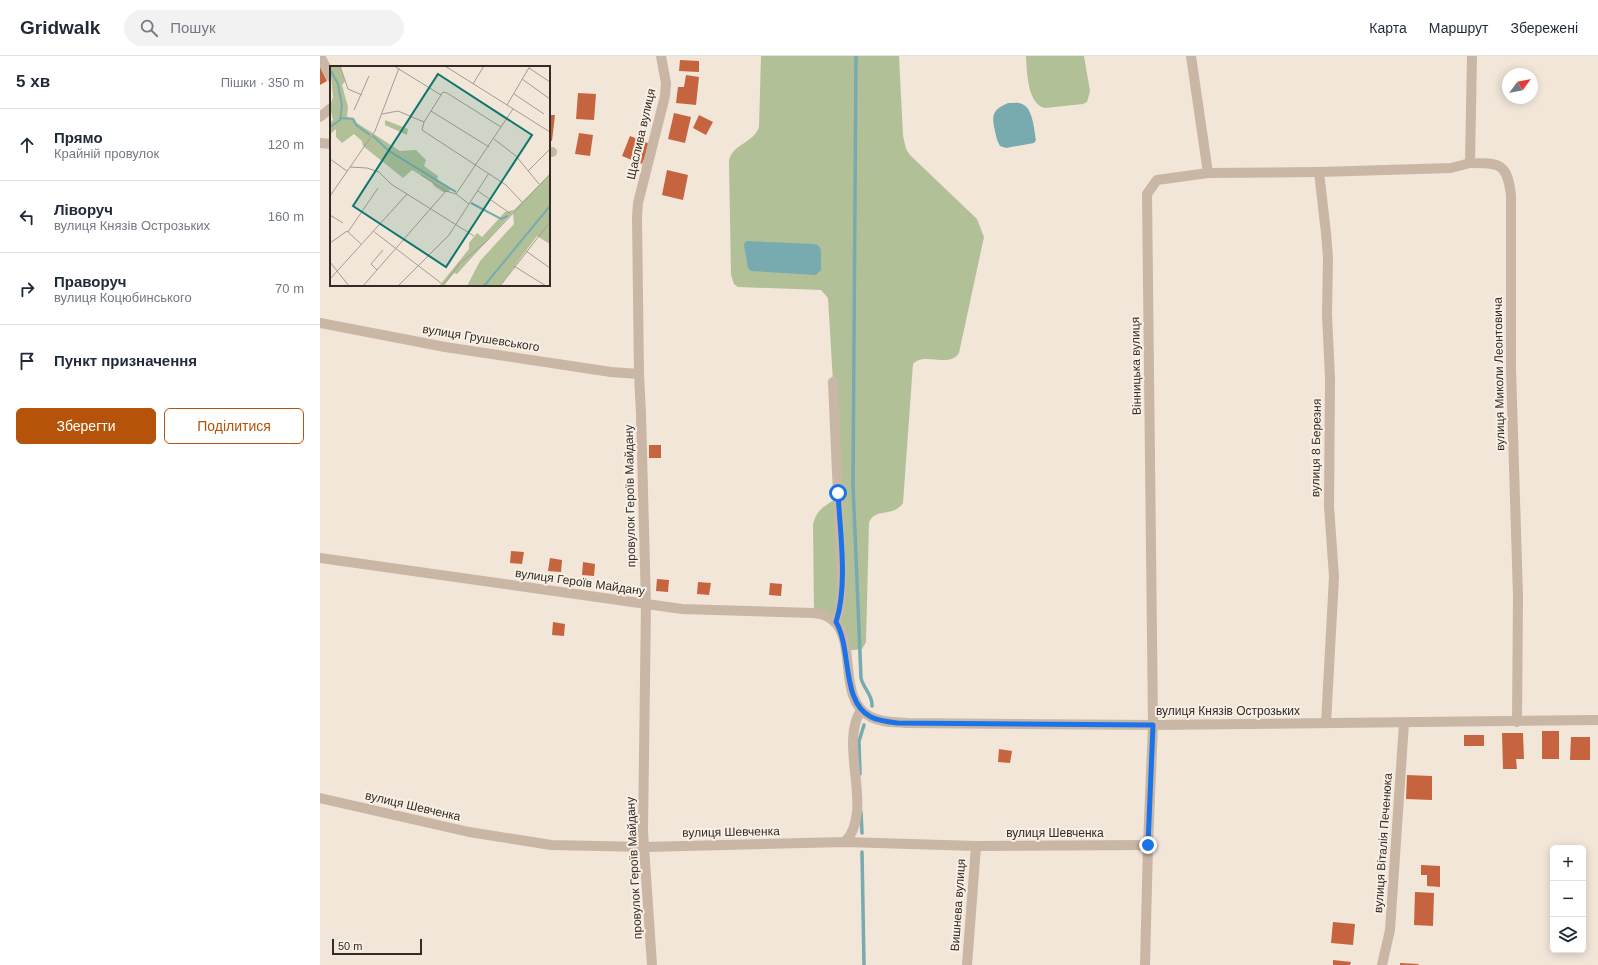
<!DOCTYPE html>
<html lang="uk">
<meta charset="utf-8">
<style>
:root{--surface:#fff;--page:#f2f2f3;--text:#1f2937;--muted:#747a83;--line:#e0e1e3;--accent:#b45309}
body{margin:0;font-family:Arial,sans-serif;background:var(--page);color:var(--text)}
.controls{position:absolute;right:12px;bottom:12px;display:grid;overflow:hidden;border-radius:6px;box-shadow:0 2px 10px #0003}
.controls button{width:36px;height:36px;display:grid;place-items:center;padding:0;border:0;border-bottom:1px solid var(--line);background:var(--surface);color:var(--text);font:20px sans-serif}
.compass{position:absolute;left:1182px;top:12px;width:36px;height:36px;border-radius:50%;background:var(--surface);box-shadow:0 2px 10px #0003;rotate:57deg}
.scale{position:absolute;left:12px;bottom:10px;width:90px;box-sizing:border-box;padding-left:4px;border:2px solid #352b26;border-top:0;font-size:11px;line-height:14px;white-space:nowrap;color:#352b26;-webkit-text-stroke:3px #f9f0e5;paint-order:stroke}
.stop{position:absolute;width:12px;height:12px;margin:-9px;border:3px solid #1a73e8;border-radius:50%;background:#fff}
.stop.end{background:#1a73e8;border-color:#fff;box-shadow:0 1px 4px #0008}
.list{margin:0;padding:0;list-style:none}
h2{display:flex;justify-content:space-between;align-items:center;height:52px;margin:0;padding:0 16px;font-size:17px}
h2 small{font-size:13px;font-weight:400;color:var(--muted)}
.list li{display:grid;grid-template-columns:26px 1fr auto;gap:12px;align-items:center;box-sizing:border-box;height:72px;padding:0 16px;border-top:1px solid var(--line)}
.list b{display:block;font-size:15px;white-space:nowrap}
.list p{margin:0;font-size:13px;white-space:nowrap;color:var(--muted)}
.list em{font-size:13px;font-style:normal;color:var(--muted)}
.actions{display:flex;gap:8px;padding:12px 16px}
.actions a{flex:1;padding:9px 0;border:1px solid var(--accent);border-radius:6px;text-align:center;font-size:14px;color:var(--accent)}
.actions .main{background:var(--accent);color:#fff}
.icon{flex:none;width:22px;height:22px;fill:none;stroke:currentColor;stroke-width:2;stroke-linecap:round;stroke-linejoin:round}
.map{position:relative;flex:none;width:1278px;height:909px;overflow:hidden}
header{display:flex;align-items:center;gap:24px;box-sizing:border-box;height:56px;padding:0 20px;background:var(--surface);border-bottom:1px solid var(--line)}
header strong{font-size:19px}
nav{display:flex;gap:22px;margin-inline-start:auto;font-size:14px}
.search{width:280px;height:36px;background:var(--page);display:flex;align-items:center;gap:10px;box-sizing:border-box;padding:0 14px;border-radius:22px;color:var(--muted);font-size:15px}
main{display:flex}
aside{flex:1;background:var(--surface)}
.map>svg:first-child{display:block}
.green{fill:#b2c098}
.water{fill:#77abaf}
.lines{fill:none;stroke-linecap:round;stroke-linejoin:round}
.stream{stroke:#77abaf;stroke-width:3.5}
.building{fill:#c76440}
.minor{stroke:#c9b6a4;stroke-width:10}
.route{stroke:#1a73e8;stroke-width:5}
.labels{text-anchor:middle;stroke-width:4;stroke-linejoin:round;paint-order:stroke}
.street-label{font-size:12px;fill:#352b26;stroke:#f9f0e5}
.inset-river{fill:none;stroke:#77abaf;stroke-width:2}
.inset-road{fill:none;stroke:#a69b91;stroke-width:1}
.view{fill:#0f766e;fill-opacity:0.15;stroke:#0f766e;stroke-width:2}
.inset-edge{fill:none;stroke:#352b26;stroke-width:2}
</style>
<header>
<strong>Gridwalk</strong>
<div class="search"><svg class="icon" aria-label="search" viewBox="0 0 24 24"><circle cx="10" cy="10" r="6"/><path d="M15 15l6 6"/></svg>Пошук</div>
<nav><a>Карта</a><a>Маршрут</a><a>Збережені</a></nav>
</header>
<main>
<aside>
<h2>5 хв<small>Пішки · 350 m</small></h2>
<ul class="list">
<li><svg class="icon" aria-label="ahead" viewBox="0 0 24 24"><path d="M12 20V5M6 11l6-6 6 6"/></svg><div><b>Прямо</b><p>Крайній провулок</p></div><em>120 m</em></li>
<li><svg class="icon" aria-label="left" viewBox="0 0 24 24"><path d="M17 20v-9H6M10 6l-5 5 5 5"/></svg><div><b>Ліворуч</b><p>вулиця Князів Острозьких</p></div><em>160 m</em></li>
<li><svg class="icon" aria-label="right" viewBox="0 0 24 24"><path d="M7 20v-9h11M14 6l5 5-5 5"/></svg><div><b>Праворуч</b><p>вулиця Коцюбинського</p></div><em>70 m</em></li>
<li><svg class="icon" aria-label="arrive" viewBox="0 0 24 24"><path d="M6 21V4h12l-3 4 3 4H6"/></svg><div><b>Пункт призначення</b></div></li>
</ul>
<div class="actions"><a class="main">Зберегти</a><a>Поділитися</a></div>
</aside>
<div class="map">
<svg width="1278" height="909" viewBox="0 0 1278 909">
<rect width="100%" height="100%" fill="#f1e6d8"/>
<g class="green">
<path d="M441 0H579L583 80 586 93 590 99 657 163 664 181 639 297C629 313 604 295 593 308L583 447C573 462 554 451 549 467L546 586 542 593 525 595 521 575 494 557 493 468C497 454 502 452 514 444L513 326 508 242 501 234 418 231 414 228 411 219 409 105C412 88 434 87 439 71Z"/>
<path d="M706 0H764L770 35 767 46 763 48 725 52C707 48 707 15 706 0Z"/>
</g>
<g class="water">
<path d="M688 47C693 47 698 46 702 48 713 52 714 73 716 84L714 87 686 92 680 90C677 85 676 80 675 75 671 58 673 54 688 47Z"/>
<polygon points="428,185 495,188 499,190 501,194 501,214 496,219 431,215 428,212 424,189 425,186"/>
</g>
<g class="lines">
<g class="stream">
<path d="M536 0 533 429 541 622C543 632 553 639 552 650"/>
<polyline points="540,718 539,685 544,669"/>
<polyline points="541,756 542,777"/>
<polyline points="542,796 544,909"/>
</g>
</g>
<g class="building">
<polygon points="360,4 379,5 379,16 359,15"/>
<polygon points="0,11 7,25 0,29"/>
<polygon points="366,19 379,21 376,49 356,47 358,31 364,31"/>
<polygon points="258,37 276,38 274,64 256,63"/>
<polygon points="354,57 371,61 365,87 348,83"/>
<polygon points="229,59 235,59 232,85 229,84"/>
<polygon points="379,59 393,66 386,79 373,72"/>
<polygon points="259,77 273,79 270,100 255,98"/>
<polygon points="310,80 330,88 322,108 302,100"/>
<polygon points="347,114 368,119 363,144 342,139"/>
<rect x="329" y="389" width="12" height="13"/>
<polygon points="191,495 204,496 202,508 190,507"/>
<polygon points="230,502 242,504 241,516 228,515"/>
<polygon points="263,506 275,508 274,520 262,519"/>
<polygon points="337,523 349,524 348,536 336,535"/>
<polygon points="378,526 391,527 389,539 377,538"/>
<polygon points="450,527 462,528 461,540 449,539"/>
<polygon points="233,566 245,568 244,580 232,579"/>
<rect x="1222" y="675" width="17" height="28"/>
<polygon points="1182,677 1203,677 1204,703 1196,703 1197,713 1183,713"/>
<rect x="1144" y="679" width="20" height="11"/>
<polygon points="1251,681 1270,681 1270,704 1250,704"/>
<polygon points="679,693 692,695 690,707 678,706"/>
<polygon points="1087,719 1112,720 1112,744 1086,743"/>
<polygon points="1101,809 1120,810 1120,831 1107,830 1107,819 1101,819"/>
<polygon points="1095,836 1114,837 1113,870 1094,869"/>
<polygon points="1013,866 1035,868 1033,889 1011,887"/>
<polygon points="1013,904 1031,906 1030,909 1013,909"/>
<polygon points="1080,907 1099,908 1098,909 1080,909"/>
</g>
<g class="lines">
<g class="minor">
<polyline points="0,0 11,21"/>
<path d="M1152 0 1150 107C1180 107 1187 107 1191 139V313L1198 540 1197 666"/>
<polyline points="0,61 11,52"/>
<polyline points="0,87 11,88"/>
<polyline points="229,96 232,96"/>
<polyline points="999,116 1006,177 1008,202 1007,258 1010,323 1009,450 1014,521 1006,667"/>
<polyline points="888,117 999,116 1131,112 1150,107"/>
<polyline points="0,267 125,291 291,316 319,318"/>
<polyline points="513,326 522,528 520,554 516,566"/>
<path d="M0 502 362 553 494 557C498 558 503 558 506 560 542 576 513 642 551 661 562 667 576 666 587 667L833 669 1278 664"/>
<polyline points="0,742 149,776 231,789 325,791 525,786 656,790 828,789"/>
<path d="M525 786C555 754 518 690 541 654"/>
<polyline points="332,909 323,775 326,549 321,358 319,318 317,161 318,147 345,40 346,27 341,0"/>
<polyline points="647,909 656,790"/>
<polyline points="825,909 828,789 833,669 827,138 837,124 888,117 871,0"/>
<polyline points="1062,909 1070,874 1084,667"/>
</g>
</g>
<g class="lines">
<path class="route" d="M518 437C520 476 528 530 516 566 532 593 521 646 551 661 559 665 569 666 578 667L833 669 828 789"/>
</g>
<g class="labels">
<g class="street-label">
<text transform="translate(321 78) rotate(-77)" y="4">Щаслива вулиця</text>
<text transform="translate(161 282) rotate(9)" y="4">вулиця Грушевського</text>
<text transform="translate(816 310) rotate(-91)" y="4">Вінницька вулиця</text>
<text transform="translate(1179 318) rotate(-91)" y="4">вулиця Миколи Леонтовича</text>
<text transform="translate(996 392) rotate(-89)" y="4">вулиця 8 Березня</text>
<text transform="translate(310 440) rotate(-91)" y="4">провулок Героїв Майдану</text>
<text transform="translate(260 526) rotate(8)" y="4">вулиця Героїв Майдану</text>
<text x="908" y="659">вулиця Князів Острозьких</text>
<text transform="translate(93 750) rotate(13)" y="4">вулиця Шевченка</text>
<text transform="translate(411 776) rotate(-1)" y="4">вулиця Шевченка</text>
<text x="735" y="781">вулиця Шевченка</text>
<text transform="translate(1063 787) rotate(-86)" y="4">вулиця Віталія Печенюка</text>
<text transform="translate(314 812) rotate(-93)" y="4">провулок Героїв Майдану</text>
<text transform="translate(638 849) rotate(-86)" y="4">Вишнева вулиця</text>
</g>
</g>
<g transform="translate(10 10)">
<rect width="220" height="220" fill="#f1e6d8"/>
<path d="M0 0H10L15 15 12 19 18 41 17 51 24 52 27 57 70 85 86 84 96 94 94 100 108 110 107 114 120 123 119 126H113L104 120 102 116 82 104 73 112 33 80 32 75 24 68 12 77 6 71V63L0 68V57L3 54 0 40 3 31ZM55 54 78 63 77 69 55 59ZM220 108V178L207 170 170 220H137L150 195 184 158 183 146 127 208 124 207 113 220H109L139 183V177L147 167 152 171 175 146 184 144Z" fill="#b2c098"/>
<path class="inset-river" d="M11 52 23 53 26 59 40 69M0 61 10 54 12 40 8 18 1 5M43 70 59 85 126 126M141 137 171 153 178 150M154 220 220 140"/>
<path class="inset-road" d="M10 0 18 23 32 29M64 0 111 29 113 26 117 27 171 61M115 0 220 66M199 2 220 16M192 13 220 33M143 18 154 0M184 28 214 48M177 39 200 0M24 44 39 10M101 45 159 81M52 48 68 45 94 56 92 64 176 119 192 136M94 56 111 29M164 73 186 90 209 118M0 93 17 105M20 101 37 102 49 106 61 118 144 170M198 105 220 83M91 109 116 125 126 128 139 138M148 125 181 148M126 128 183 43M0 130 45 65 69 2M0 149 13 157M43 165 111 217M18 166 48 122M0 177 17 165 31 178M196 185 220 202M0 196 19 220M184 200 216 220M47 204 41 198 53 184M0 213 77 128M33 220 116 125M68 220 119 169 159 107M113 220 130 197 155 177 220 108M170 220 220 156"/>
<path class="view" d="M108 8 202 69 116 201 23 140Z"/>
<rect width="220" height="220" class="inset-edge"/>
</g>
</svg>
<div class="controls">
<button>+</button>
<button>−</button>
<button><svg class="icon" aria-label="layers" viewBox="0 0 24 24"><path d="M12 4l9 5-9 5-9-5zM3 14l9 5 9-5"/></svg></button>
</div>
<svg class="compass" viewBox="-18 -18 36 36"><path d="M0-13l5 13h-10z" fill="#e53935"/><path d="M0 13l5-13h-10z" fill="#747a83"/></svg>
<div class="scale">50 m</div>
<div class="stop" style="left:518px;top:437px"></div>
<div class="stop end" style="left:828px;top:789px"></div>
</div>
</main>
